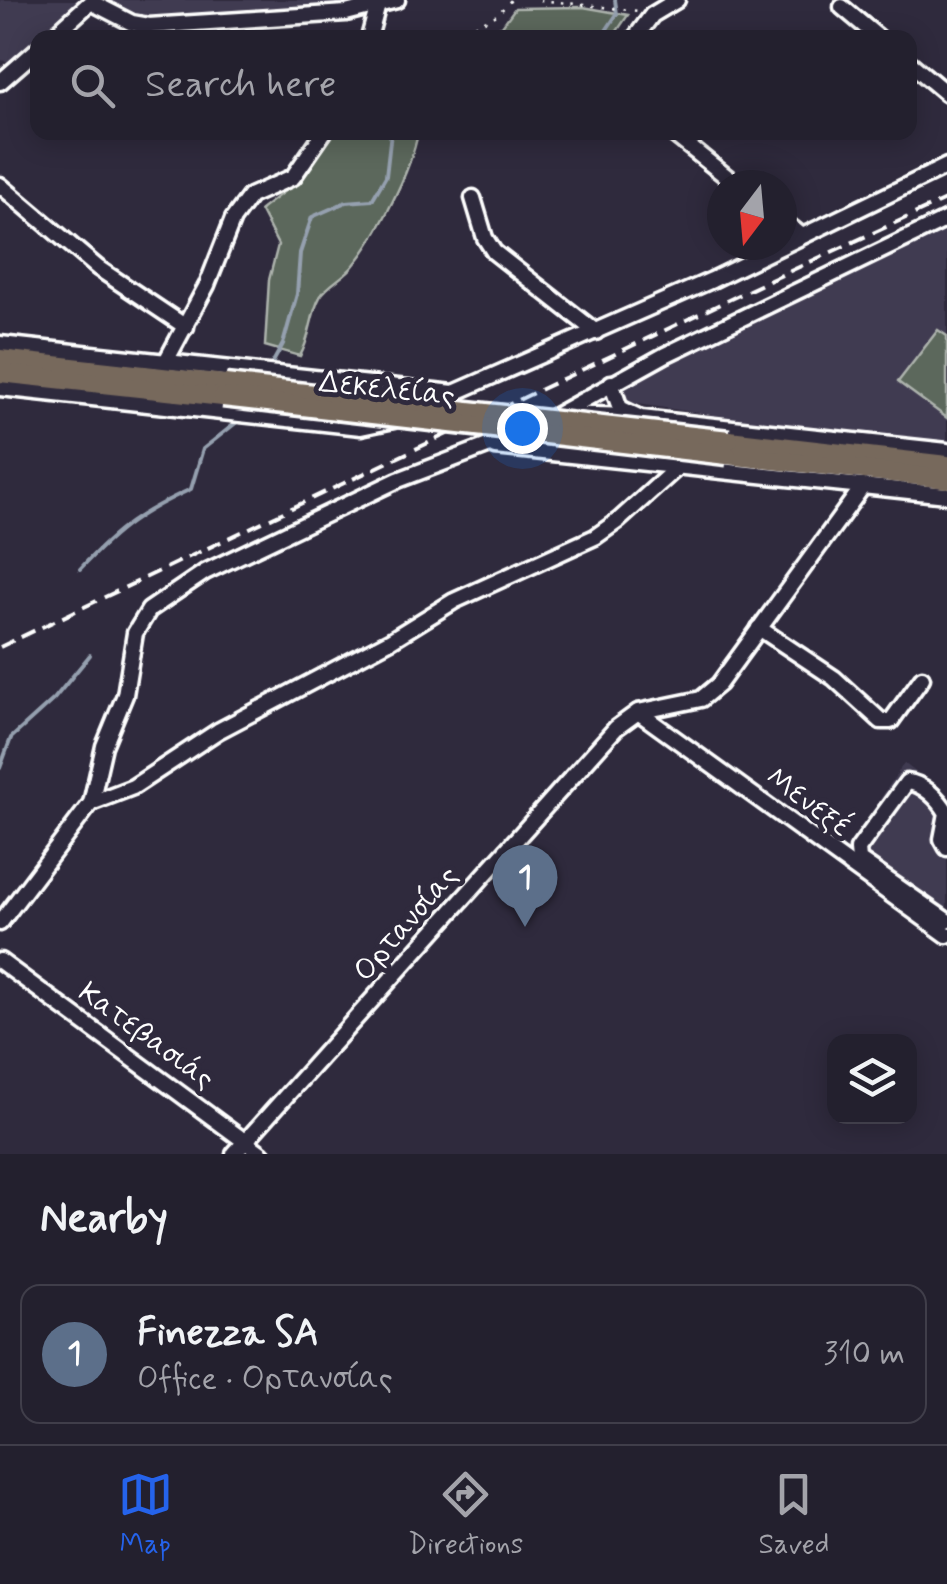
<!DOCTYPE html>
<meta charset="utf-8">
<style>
:root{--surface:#23202e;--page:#2b2836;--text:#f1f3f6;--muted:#a3a3aa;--line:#403e4a;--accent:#2563eb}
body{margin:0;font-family:Mynerve,sans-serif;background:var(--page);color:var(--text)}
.controls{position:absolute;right:30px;bottom:30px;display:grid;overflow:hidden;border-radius:20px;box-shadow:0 5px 25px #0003}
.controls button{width:90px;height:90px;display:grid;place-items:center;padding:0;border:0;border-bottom:2px solid var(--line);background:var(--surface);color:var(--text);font:50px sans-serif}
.compass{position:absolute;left:707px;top:170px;width:90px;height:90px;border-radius:50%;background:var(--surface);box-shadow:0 5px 25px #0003;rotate:196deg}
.you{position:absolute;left:522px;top:428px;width:35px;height:35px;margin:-25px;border:8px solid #fff;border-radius:50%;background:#1a73e8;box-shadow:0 0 0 15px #1a73e833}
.badge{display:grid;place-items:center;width:65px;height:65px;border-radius:50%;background:var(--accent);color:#fff;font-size:32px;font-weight:700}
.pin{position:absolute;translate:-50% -82px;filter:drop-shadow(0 2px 5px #0008)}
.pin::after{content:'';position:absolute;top:52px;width:35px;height:30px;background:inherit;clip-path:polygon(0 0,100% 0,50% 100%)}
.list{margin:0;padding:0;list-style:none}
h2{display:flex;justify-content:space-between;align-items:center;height:130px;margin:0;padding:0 40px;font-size:42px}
h2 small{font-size:32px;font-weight:400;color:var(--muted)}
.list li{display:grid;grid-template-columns:65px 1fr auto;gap:30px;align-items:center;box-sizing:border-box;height:140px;margin:0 20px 20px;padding:0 20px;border:2px solid var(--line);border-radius:20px}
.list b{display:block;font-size:38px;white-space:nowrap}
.list p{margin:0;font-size:32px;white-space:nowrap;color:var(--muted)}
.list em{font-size:32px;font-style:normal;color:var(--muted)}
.icon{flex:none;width:55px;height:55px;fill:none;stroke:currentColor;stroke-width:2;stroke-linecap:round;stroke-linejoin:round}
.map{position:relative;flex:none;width:947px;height:1154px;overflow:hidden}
.search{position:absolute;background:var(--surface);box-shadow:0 5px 25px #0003;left:30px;right:30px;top:30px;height:110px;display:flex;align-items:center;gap:25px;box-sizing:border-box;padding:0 35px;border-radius:20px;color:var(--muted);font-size:38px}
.sheet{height:290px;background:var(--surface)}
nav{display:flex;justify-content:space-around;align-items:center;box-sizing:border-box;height:140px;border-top:2px solid var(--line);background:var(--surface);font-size:28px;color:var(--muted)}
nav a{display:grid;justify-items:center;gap:5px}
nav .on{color:var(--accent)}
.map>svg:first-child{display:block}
.built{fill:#413b51}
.green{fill:#5b675b;stroke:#adb3ad;stroke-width:2.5}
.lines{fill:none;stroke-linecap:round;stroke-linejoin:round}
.stream{stroke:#95a0af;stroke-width:4}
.minor-casing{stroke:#fff;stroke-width:21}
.major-casing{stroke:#fff;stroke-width:25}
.path{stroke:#fff;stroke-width:2.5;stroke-dasharray:2.5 8;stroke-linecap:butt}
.minor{stroke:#2f2a3d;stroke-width:14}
.major{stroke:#77695c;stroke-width:18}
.rail{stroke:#fff;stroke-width:4;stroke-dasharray:15 8;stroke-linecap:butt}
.major-bridge-casing{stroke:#fff;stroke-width:25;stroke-linecap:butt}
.major-bridge{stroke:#77695c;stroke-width:18}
.labels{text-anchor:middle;stroke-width:10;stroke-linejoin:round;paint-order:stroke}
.street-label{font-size:30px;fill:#fff;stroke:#2f2a3d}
</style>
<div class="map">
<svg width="947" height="1154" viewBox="0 0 947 1154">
<rect width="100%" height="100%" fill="#2f2a3d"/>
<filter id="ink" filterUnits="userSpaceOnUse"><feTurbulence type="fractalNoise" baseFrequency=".01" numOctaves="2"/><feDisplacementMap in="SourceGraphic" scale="20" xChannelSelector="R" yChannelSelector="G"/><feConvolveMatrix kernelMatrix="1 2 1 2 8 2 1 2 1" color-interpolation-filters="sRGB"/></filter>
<g filter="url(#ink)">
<g class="built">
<polygon points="0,0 83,0 11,62 0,60"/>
<polygon points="102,0 363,0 300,14 147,18"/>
<polygon points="947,228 947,449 624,402 622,393 627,386 739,327"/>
<polygon points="904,763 947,797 947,926 845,853"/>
</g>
<g class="green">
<polygon points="583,7 628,15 613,37 467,37 502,26 515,8"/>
<path d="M331 133H418C411 170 378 236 354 265 345 277 327 285 320 297 310 315 311 338 300 356L265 346 269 280 278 245 260 210 291 186Z"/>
<polygon points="938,330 947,336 947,418 898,382"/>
</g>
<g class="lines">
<g class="stream">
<polyline points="601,38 617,14 615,0"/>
<polyline points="268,371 283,344 297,294 300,253 312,217 346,202 372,200 386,176 391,132"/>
<path d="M80 569C118 528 141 512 191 489L203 449 242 418"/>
<polyline points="0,768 11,738 54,699 90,655"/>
</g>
<defs>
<g id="minor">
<polyline points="91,2 132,23 149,26 346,13 397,0"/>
<polyline points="842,7 879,38"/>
<polyline points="51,38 93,0"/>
<polyline points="369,38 379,1"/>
<polyline points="635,38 652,15 677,0"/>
<polyline points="910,63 947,94"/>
<polyline points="0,82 38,49"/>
<polyline points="671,132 737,185"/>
<polyline points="0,185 98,268 186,327"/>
<polyline points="473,198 485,238 494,252 596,332"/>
<polyline points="782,220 802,236"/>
<polyline points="0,344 454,393 712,280 947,166"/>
<polyline points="165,363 207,285 233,219 250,196 293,177 324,132"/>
<polyline points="611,383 620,408 641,418 947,451"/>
<polyline points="0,388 361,427 394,420"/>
<polyline points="561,414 630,416"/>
<polyline points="546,421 665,355 947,219"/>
<polyline points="495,447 947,495"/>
<polyline points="759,628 834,678 881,721 891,721 922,678"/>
<polyline points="638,712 947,935"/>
<polyline points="91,803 133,787 218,731 391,640 454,601 595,537 619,520 679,466"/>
<path d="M947 848 942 839 947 813C939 799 923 783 907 782L858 849 859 860 947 921"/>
<polyline points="0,923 91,803 104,746 125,695 135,633 149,610 205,572 398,480 522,433"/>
<polyline points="0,961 262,1154"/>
<polyline points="234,1154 616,728 638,712 701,699 719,684 863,486"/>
</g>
<g id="major">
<polyline points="0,359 225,384"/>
<polyline points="0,373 223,397"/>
<polyline points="729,440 947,465"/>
<polyline points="727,455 947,479"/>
</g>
</defs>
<use href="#minor" class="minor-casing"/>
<use href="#major" class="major-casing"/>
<g class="path">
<polyline points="540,0 638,11"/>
<polyline points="456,35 497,15 511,0"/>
</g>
<use href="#minor" class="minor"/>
<use href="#major" class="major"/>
<polyline class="rail" points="0,647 762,284 947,199"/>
<defs>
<g id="major-bridge">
<polyline points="225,384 729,440"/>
<polyline points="223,397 727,455"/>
</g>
</defs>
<use href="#major-bridge" class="major-bridge-casing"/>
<use href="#major-bridge" class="major-bridge"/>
</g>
</g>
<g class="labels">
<g class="street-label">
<text transform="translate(387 388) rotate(6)" y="10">Δεκελείας</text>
<text transform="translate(809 801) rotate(36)" y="10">Μενεξέ</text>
<text transform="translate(405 923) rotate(-49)" y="10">Ορτανσίας</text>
<text transform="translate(147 1035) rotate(36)" y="10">Κατεβασιάς</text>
</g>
</g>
</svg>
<div class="controls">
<button><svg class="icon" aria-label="layers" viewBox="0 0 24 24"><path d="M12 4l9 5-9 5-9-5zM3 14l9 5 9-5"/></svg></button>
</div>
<svg class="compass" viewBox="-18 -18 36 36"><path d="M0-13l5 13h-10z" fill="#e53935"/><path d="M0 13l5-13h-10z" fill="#a3a3aa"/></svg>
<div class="you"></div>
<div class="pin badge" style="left:525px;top:927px;background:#5c6f8a">1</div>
<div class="search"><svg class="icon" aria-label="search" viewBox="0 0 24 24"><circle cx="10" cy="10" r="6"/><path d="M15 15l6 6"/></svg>Search here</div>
</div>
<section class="sheet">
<h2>Nearby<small></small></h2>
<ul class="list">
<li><span class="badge" style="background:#5c6f8a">1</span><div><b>Finezza SA</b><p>Office · Ορτανσίας</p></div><em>310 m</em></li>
</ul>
</section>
<nav>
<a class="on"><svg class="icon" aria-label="map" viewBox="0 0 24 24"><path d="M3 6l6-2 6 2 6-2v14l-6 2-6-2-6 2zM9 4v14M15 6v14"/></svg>Map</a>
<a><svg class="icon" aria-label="directions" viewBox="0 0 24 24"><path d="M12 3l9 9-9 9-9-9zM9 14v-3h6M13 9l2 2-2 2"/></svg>Directions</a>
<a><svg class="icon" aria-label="saved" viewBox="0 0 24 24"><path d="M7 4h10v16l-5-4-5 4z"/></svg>Saved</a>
</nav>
